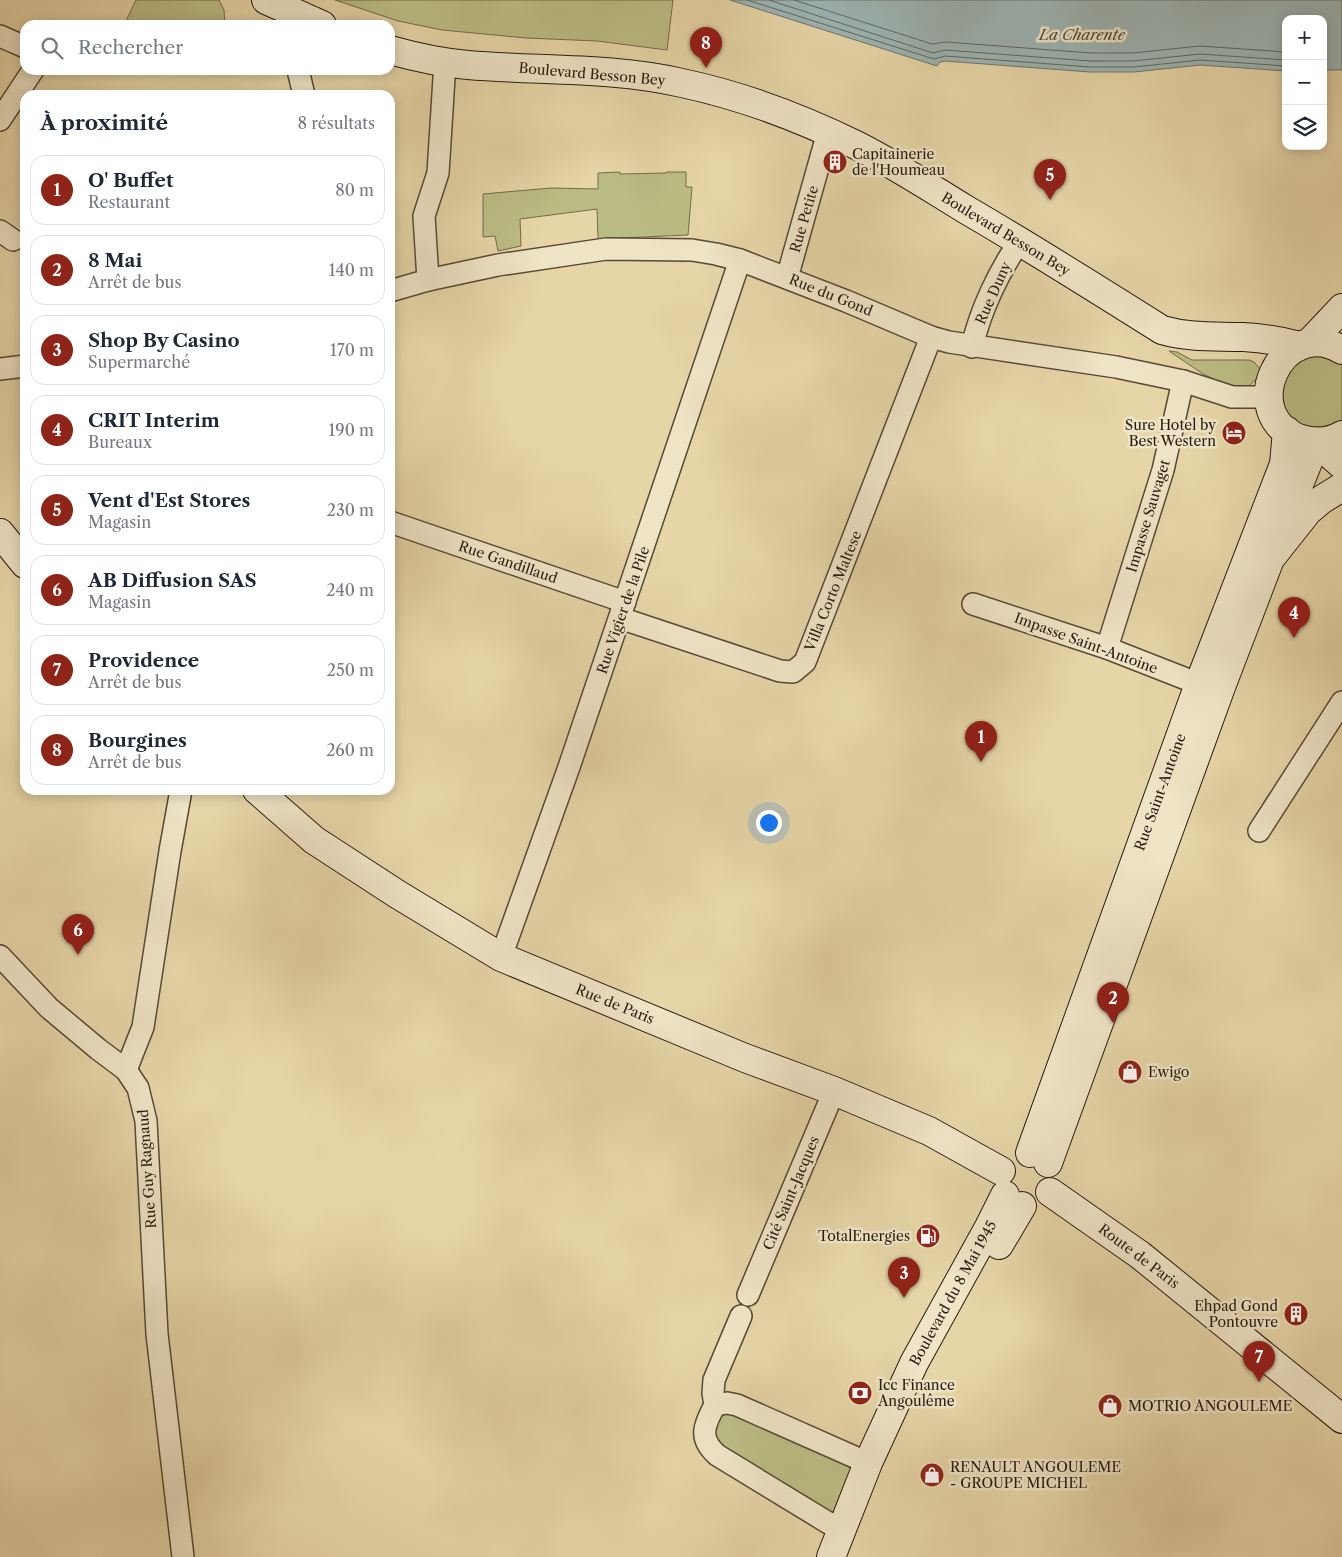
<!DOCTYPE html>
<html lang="fr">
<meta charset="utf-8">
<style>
:root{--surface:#fff;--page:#f2f2f3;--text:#1f2937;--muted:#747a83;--line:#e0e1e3;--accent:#8f2418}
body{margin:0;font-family:"Libre Caslon Text",serif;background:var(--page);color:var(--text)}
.controls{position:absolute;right:15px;top:15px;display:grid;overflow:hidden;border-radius:10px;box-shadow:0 2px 12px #0003}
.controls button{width:45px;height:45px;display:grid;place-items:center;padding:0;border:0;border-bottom:1px solid var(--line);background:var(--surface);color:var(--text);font:25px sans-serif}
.you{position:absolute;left:768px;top:822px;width:18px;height:18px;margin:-12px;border:4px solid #fff;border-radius:50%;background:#1a73e8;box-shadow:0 0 0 8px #1a73e833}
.badge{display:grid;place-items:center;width:32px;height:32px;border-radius:50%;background:var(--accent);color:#fff;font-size:16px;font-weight:700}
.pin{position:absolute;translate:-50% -41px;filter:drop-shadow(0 1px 2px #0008)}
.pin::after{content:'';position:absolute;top:26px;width:18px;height:15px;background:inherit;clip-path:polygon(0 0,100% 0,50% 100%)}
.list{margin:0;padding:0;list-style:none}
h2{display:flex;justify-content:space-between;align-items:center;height:65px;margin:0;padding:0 20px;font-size:21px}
h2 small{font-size:16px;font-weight:400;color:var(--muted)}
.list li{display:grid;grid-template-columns:32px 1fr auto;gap:15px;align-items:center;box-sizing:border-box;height:70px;margin:0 10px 10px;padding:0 10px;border:1px solid var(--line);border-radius:15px}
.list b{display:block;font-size:19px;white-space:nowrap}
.list p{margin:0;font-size:16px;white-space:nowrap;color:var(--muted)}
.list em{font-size:16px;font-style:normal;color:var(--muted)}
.icon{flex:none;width:28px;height:28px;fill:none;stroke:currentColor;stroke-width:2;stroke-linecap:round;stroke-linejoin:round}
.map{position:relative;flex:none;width:1342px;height:1557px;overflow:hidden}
.search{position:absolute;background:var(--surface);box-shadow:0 2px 12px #0003;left:20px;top:20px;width:375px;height:55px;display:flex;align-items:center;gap:12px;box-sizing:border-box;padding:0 18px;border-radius:15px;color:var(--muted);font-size:19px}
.panel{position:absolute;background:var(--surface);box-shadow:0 2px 12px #0003;left:20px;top:90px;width:375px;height:705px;border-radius:15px}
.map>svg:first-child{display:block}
.green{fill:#bbbc83;stroke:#716b4a}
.water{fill:#9db5b4;stroke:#6e7773}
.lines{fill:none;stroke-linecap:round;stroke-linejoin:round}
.shore{stroke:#626863;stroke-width:1}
.street-casing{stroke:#574937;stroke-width:24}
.secondary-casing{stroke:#271a12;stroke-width:30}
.street{stroke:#efe4c6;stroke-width:21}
.secondary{stroke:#efe4c6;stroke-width:28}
.labels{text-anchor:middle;stroke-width:5;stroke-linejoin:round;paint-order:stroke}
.street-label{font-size:14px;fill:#271a12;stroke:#efe4c6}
.poi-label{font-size:14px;fill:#271a12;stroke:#efe4c6;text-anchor:start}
.water-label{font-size:15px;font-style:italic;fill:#4a4843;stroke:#efe4c6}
</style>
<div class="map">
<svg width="1342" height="1557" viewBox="0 0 1342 1557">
<rect width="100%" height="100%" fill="#e6d5a7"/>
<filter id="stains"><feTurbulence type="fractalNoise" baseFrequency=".004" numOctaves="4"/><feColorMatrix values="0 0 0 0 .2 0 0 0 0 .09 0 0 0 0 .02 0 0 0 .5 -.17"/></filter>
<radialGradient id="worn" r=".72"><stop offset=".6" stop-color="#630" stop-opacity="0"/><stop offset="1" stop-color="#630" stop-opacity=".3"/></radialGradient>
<g class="green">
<polygon points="136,0 219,0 224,10 225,25 124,25"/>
<polygon points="335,0 673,0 667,50 597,41 526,38 442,30 398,21"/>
<polygon points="620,172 620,174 666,173 666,172 686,172 686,187 692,187 688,235 598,239 597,209 520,219 521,246 498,251 495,236 483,237 483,194 551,188 598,189 598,173"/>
<polygon points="1169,351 1177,352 1192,360 1249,360 1254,362 1260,369 1258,377 1248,387 1229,386 1203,374"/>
<path d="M1315 353 1342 361V421C1320 434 1288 428 1282 399 1279 389 1284 379 1288 369Z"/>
<path d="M730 1413 856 1467 837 1519 719 1446 714 1438C716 1423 714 1418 730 1413Z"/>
</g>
<polygon class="water" points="730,0 1342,0 1342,70 1323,70 1323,19 1286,19 1286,71 1200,65 1134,72 1090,72 945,61 940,62 937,66"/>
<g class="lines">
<g class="shore">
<polyline points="747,0 934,59 945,56 1090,67 1134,67 1200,60 1286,66"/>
<polyline points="769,0 933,53 945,50 1090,61 1133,61 1200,54 1286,60"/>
<polyline points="794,0 932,44 946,42 1091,53 1133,53 1200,46 1286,52"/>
</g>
<defs>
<g id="street">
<polyline points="0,36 25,47"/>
<polyline points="298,70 304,95"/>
<polyline points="0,120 33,70"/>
<polyline points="0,231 13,240"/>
<polyline points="787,278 828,132"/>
<polyline points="428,280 424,216 438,173 445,62"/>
<polyline points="390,291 428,280 498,265 606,249 692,250 716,254 740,260 846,301 931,337 949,342 1116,367 1183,381 1232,397 1268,397"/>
<path d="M972 347C980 311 999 271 1020 241"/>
<polyline points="0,369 25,366"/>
<polyline points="390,522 625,602"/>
<polyline points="973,604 1107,648 1199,684"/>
<polyline points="620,618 780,671 793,672 805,662 931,337"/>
<polyline points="1107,648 1163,470 1183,381"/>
<polyline points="1259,831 1342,702"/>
<polyline points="0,956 49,1008 98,1049 126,1070 138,1088 146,1121 157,1334 183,1557"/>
<polyline points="501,957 569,767 740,260"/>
<polyline points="126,1070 143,1027 170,851 181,790"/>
<polyline points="748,1295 834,1091"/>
<polyline points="715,1405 713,1393 714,1380 741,1316"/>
<path d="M840 1530 717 1455C698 1438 704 1425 715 1405L727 1403 737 1405 868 1463"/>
</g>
<g id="secondary">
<polyline points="266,0 322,25"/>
<path d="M390 50C415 57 442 63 468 65 539 71 612 67 682 83 743 96 801 118 856 145 894 164 929 187 965 209 1032 248 1097 289 1162 330 1190 338 1215 336 1243 337 1262 338 1281 341 1300 346"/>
<polyline points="1309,343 1342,308"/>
<path d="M1342 350C1281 314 1235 416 1301 439 1315 443 1330 442 1342 435"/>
<polyline points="1316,442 1342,465"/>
<polyline points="1280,532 1316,442"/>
<polyline points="0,533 25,564"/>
<polyline points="257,790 314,840 397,894 501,957 745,1058 834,1091 929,1131 1001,1171"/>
<polyline points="1030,1153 1199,684 1284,464 1287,431"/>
<polyline points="1048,1163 1221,687 1270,559 1308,511 1321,500 1342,487"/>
<polyline points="1050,1192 1140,1255 1342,1419"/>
<polyline points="999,1245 1022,1206"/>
<polyline points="831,1557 868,1463 914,1363 989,1227 1005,1195"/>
</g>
</defs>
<use href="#street" class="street-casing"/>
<use href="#secondary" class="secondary-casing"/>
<use href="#street" class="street"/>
<use href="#secondary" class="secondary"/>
</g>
<defs>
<symbol id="building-disc" viewBox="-11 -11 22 22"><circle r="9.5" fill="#8f2418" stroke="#efe4c6"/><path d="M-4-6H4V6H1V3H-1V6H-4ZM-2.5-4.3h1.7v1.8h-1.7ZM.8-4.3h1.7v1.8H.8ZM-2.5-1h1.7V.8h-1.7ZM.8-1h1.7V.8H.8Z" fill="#fff"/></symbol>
<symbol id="hotel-disc" viewBox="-11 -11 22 22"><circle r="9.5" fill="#8f2418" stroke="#efe4c6"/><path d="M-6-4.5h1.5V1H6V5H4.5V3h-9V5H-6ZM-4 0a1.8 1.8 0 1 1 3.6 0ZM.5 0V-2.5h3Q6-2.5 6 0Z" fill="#fff"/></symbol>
<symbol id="shop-disc" viewBox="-11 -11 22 22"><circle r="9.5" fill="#8f2418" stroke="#efe4c6"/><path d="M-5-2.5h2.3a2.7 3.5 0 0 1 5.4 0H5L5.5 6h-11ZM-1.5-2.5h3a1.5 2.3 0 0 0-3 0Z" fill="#fff"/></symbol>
<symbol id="fuel-disc" viewBox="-11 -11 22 22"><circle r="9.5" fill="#8f2418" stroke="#efe4c6"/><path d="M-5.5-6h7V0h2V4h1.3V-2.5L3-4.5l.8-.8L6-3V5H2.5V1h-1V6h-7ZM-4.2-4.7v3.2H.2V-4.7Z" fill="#fff"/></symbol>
<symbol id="bank-disc" viewBox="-11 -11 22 22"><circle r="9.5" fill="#8f2418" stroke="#efe4c6"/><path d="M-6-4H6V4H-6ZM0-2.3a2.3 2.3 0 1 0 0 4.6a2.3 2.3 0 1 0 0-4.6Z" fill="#fff"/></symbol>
</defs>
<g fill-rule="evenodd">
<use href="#building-disc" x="821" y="148" width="28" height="28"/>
<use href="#hotel-disc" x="1220" y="419" width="28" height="28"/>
<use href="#shop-disc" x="1116" y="1058" width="28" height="28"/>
<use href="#fuel-disc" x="914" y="1222" width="28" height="28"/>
<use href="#building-disc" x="1282" y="1300" width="28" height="28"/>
<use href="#bank-disc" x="846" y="1379" width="28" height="28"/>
<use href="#shop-disc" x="1096" y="1392" width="28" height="28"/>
<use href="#shop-disc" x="918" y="1461" width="28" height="28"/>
</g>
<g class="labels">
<g class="street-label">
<text transform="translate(592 74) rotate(5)" y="5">Boulevard Besson Bey</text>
<text transform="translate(804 219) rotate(-74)" y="5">Rue Petite</text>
<text transform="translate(1006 234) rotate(31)" y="5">Boulevard Besson Bey</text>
<text transform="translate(993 293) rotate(-66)" y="5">Rue Duny</text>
<text transform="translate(831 295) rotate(22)" y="5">Rue du Gond</text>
<text transform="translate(1148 516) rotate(-73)" y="5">Impasse Sauvaget</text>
<text transform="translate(508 562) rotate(19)" y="5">Rue Gandillaud</text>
<text transform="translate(833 591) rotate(-68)" y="5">Villa Corto Maltese</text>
<text transform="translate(623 610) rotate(-71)" y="5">Rue Vigier de la Pile</text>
<text transform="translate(1086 643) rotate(20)" y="5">Impasse Saint-Antoine</text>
<text transform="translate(1160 792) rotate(-70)" y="5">Rue Saint-Antoine</text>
<text transform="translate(615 1004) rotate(22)" y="5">Rue de Paris</text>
<text transform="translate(147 1169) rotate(-94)" y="5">Rue Guy Ragnaud</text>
<text transform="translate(791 1193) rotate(-67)" y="5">Cité Saint-Jacques</text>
<text transform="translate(1139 1256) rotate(37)" y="5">Route de Paris</text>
<text transform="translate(953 1293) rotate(-61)" y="5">Boulevard du 8 Mai 1945</text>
</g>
<g class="poi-label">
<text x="852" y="159">Capitainerie<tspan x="852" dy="16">de l'Houmeau</tspan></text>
<text x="1216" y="430" text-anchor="end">Sure Hotel by<tspan x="1216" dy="16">Best Western</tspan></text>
<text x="1148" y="1077">Ewigo</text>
<text x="910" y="1241" text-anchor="end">TotalEnergies</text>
<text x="1278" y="1311" text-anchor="end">Ehpad Gond<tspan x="1278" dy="16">Pontouvre</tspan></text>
<text x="878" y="1390">Icc Finance<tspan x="878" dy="16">Angoulême</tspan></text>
<text x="1128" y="1411">MOTRIO ANGOULEME</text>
<text x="950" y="1472">RENAULT ANGOULEME<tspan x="950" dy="16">- GROUPE MICHEL</tspan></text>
</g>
<g class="water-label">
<text x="1082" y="40">La Charente</text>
</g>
</g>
<rect width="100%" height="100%" filter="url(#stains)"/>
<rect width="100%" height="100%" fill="url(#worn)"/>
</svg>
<div class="controls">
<button>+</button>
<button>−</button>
<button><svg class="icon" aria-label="layers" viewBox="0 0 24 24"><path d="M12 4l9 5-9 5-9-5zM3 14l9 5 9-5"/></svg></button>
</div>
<div class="you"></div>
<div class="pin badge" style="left:981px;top:762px">1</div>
<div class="pin badge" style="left:1113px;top:1023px">2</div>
<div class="pin badge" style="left:904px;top:1298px">3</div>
<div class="pin badge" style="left:1294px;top:638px">4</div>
<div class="pin badge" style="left:1050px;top:200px">5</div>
<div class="pin badge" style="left:78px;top:955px">6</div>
<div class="pin badge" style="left:1259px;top:1382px">7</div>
<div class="pin badge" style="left:706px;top:68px">8</div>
<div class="search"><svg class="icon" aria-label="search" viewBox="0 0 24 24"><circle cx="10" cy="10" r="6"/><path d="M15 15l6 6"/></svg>Rechercher</div>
<section class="panel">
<h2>À proximité<small>8 résultats</small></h2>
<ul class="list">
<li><span class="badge">1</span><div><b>O' Buffet</b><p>Restaurant</p></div><em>80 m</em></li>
<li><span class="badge">2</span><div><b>8 Mai</b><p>Arrêt de bus</p></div><em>140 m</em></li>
<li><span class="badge">3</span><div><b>Shop By Casino</b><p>Supermarché</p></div><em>170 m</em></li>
<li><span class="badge">4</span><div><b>CRIT Interim</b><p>Bureaux</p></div><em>190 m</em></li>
<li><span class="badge">5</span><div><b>Vent d'Est Stores</b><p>Magasin</p></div><em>230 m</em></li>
<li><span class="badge">6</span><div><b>AB Diffusion SAS</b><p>Magasin</p></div><em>240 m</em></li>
<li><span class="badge">7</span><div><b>Providence</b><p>Arrêt de bus</p></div><em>250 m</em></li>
<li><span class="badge">8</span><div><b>Bourgines</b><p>Arrêt de bus</p></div><em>260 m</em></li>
</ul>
</section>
</div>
